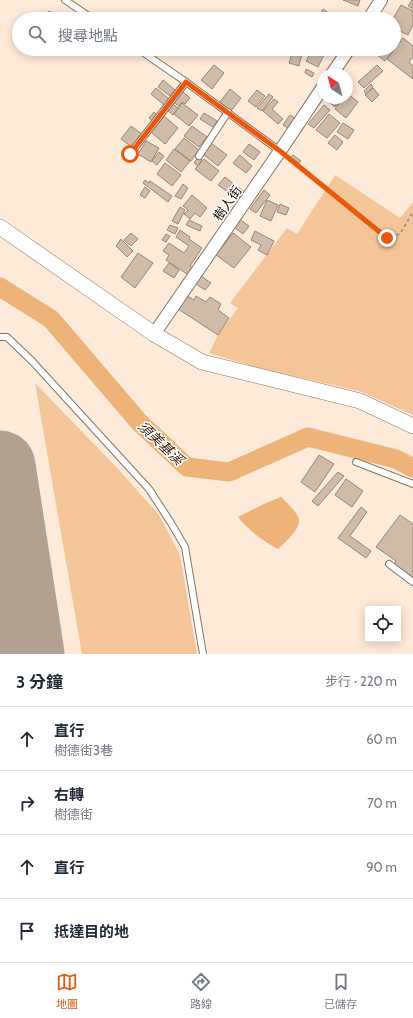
<!DOCTYPE html>
<html lang="zh-TW">
<meta charset="utf-8">
<style>
:root{--surface:#fff;--page:#f6f6f7;--text:#1f2937;--muted:#747a83;--line:#e0e1e3;--accent:#ea580c}
body{margin:0;font-family:Cabin,"Noto Sans TC",sans-serif;background:var(--page);color:var(--text)}
.controls{position:absolute;right:12px;bottom:12px;display:grid;overflow:hidden;border-radius:0px;box-shadow:0 2px 10px #0003}
.controls button{width:36px;height:36px;display:grid;place-items:center;padding:0;border:0;border-bottom:1px solid var(--line);background:var(--surface);color:var(--text);font:20px sans-serif}
.compass{position:absolute;left:317px;top:68px;width:36px;height:36px;border-radius:50%;background:var(--surface);box-shadow:0 2px 10px #0003;rotate:324deg}
.stop{position:absolute;width:12px;height:12px;margin:-9px;border:3px solid #ea580c;border-radius:50%;background:#fff}
.stop.end{background:#ea580c;border-color:#fff;box-shadow:0 1px 4px #0008}
.list{margin:0;padding:0;list-style:none}
h2{display:flex;justify-content:space-between;align-items:center;height:52px;margin:0;padding:0 16px;font-size:17px}
h2 small{font-size:13px;font-weight:400;color:var(--muted)}
.list li{display:grid;grid-template-columns:26px 1fr auto;gap:12px;align-items:center;box-sizing:border-box;height:64px;padding:0 16px;border-top:1px solid var(--line)}
.list b{display:block;font-size:15px;white-space:nowrap}
.list p{margin:0;font-size:13px;white-space:nowrap;color:var(--muted)}
.list em{font-size:13px;font-style:normal;color:var(--muted)}
.icon{flex:none;width:22px;height:22px;fill:none;stroke:currentColor;stroke-width:2;stroke-linecap:round;stroke-linejoin:round}
.map{position:relative;flex:none;width:413px;height:654px;overflow:hidden}
.search{position:absolute;background:var(--surface);box-shadow:0 2px 10px #0003;left:12px;right:12px;top:12px;height:44px;display:flex;align-items:center;gap:10px;box-sizing:border-box;padding:0 14px;border-radius:22px;color:var(--muted);font-size:15px}
.sheet{height:308px;background:var(--surface)}
nav{display:flex;justify-content:space-around;align-items:center;box-sizing:border-box;height:56px;border-top:1px solid var(--line);background:var(--surface);font-size:11px;color:var(--muted)}
nav a{display:grid;justify-items:center;gap:2px}
nav .on{color:var(--accent)}
.map>svg:first-child{display:block}
.green{fill:#f4c599}
.water{fill:#eeb379}
.lines{fill:none;stroke-linecap:round;stroke-linejoin:round}
.river{stroke:#eeb379;stroke-width:19}
.runway{stroke:#b0a193;stroke-width:71}
.building{fill:#cebba9;stroke:#998776}
.service-casing{stroke:#877665;stroke-width:8}
.minor-casing{stroke:#877665;stroke-width:14}
.tertiary-casing{stroke:#877665;stroke-width:16}
.path{stroke:#a29486;stroke-width:2;stroke-dasharray:3 3;stroke-linecap:butt}
.service{stroke:#fff;stroke-width:6}
.minor{stroke:#fff;stroke-width:12}
.tertiary{stroke:#fff;stroke-width:15}
.route{stroke:#ea580c;stroke-width:5}
.labels{text-anchor:middle;stroke-width:3;stroke-linejoin:round;paint-order:stroke}
.street-label{font-size:13px;fill:#150f08;stroke:#fff}
.water-label{font-size:14px;font-style:italic;fill:#3b2309;stroke:#fff}
</style>
<div class="map">
<svg width="413" height="654" viewBox="0 0 413 654">
<rect width="100%" height="100%" fill="#feead8"/>
<g class="green">
<polygon points="335,175 400,218 413,202 413,415 362,392 255,367 209,353 218,335 238,308 230,303 287,228 297,234"/>
<polygon points="35,383 119,470 159,515 180,555 197,654 82,654"/>
</g>
<path class="water" d="M281 497C286 502 297 512 299 519 301 528 285 543 278 549 264 542 247 529 238 517L266 503Z"/>
<g class="lines">
<polyline class="river" points="0,287 51,319 139,422 187,467 229,472 308,437 396,459 413,468"/>
<polyline class="runway" points="0,466 29,654"/>
</g>
<g class="building">
<polygon points="343,0 360,0 358,6"/>
<polygon points="412,0 413,0 413,9 408,6"/>
<polygon points="401,5 413,11 413,25 408,35 398,30 399,28 394,26 393,19"/>
<polygon points="323,9 330,14 327,19 323,19 319,16"/>
<polygon points="49,11 63,19 44,19"/>
<polygon points="403,38 413,46 413,57 409,62 413,66 413,79 387,59"/>
<polygon points="394,39 399,43 385,61 369,49 394,49"/>
<polygon points="283,49 291,49 288,55 281,52"/>
<polygon points="293,49 303,49 299,66 289,63"/>
<polygon points="313,49 317,49 325,53 318,67 306,61"/>
<polygon points="214,65 224,73 212,89 201,80"/>
<polygon points="377,65 383,71 364,88 358,82"/>
<polygon points="306,69 314,73 312,77 305,73"/>
<polygon points="163,80 175,90 170,96 158,87"/>
<polygon points="371,84 373,87 366,94 364,91"/>
<polygon points="156,88 169,99 164,105 151,94"/>
<polygon points="373,88 379,95 372,102 365,95"/>
<polygon points="230,89 241,98 231,111 220,102"/>
<polygon points="257,90 265,96 256,107 248,101"/>
<polygon points="182,91 190,98 185,104 182,102 179,106 173,102"/>
<polygon points="269,94 273,97 262,111 257,108"/>
<polygon points="348,94 358,102 346,118 335,109 344,98 347,98"/>
<polygon points="325,98 343,98 335,107 325,99"/>
<polygon points="274,99 278,102 272,109 283,119 278,124 263,111"/>
<polygon points="171,103 178,108 173,115 167,110"/>
<polygon points="182,103 198,115 189,126 174,114"/>
<polygon points="324,105 330,110 314,128 308,124"/>
<polygon points="154,112 158,116 153,122 149,118"/>
<polygon points="204,113 217,121 213,127 200,119"/>
<polygon points="329,114 340,123 327,138 316,130"/>
<polygon points="290,115 298,120 291,130 283,125"/>
<polygon points="164,116 178,128 165,144 151,132"/>
<polygon points="343,123 354,130 348,139 337,132"/>
<polygon points="131,126 143,135 133,148 121,139"/>
<polygon points="192,126 207,137 199,147 184,136"/>
<polygon points="335,135 343,142 337,150 328,143"/>
<polygon points="184,138 199,150 191,161 175,149"/>
<polygon points="146,141 159,148 151,162 138,154"/>
<polygon points="211,143 227,155 218,166 203,154"/>
<polygon points="249,144 260,152 254,160 243,152"/>
<polygon points="174,149 190,161 181,172 166,160"/>
<polygon points="159,152 164,156 157,165 152,161"/>
<polygon points="240,155 252,166 246,173 233,163"/>
<polygon points="293,155 301,161 299,163 291,158"/>
<polygon points="198,157 202,159 198,166 194,163"/>
<polygon points="204,159 219,171 211,181 195,169"/>
<polygon points="165,163 181,175 172,186 157,174"/>
<polygon points="225,177 235,185 229,193 218,185"/>
<polygon points="145,180 149,183 150,181 172,196 168,202 143,183"/>
<polygon points="183,184 188,188 181,199 175,196"/>
<polygon points="237,186 247,194 243,200 232,192"/>
<polygon points="145,187 150,191 145,198 140,195"/>
<polygon points="264,190 270,195 256,213 250,209"/>
<polygon points="192,195 207,208 200,217 195,213 190,219 184,214 188,210 183,206"/>
<polygon points="267,200 278,205 271,221 260,216"/>
<polygon points="280,204 289,208 286,215 277,212"/>
<polygon points="180,207 185,210 178,224 172,221"/>
<polygon points="239,219 249,226 243,234 234,227"/>
<polygon points="189,220 202,226 200,231 186,225"/>
<polygon points="170,225 178,228 175,234 167,230"/>
<polygon points="180,230 190,237 189,239 202,248 190,266 195,269 190,276 166,260 169,255 163,251 169,243 184,253 189,246 176,237"/>
<polygon points="255,231 274,241 267,255 258,250 261,245 251,240"/>
<polygon points="131,233 138,239 131,246 124,240"/>
<polygon points="233,233 251,247 234,268 216,255"/>
<polygon points="166,234 170,236 166,242 162,240"/>
<polygon points="121,239 133,251 127,257 116,246"/>
<polygon points="138,253 153,263 135,288 121,277"/>
<polygon points="169,263 179,270 174,278 163,271"/>
<polygon points="201,276 211,283 205,290 196,284"/>
<polygon points="187,296 194,300 196,296 206,302 210,297 221,304 218,310 229,318 218,335 178,309"/>
<polygon points="319,455 334,464 315,492 301,482"/>
<polygon points="338,472 344,476 318,506 312,501"/>
<polygon points="346,479 363,491 352,507 335,495"/>
<polygon points="361,507 367,512 350,536 371,551 366,558 338,538"/>
<polygon points="400,515 413,524 413,579 393,565 396,561 376,547"/>
</g>
<g class="lines">
<defs>
<g id="service">
<polyline points="65,0 93,19"/>
<polyline points="138,49 186,82 280,151"/>
<polyline points="130,154 186,82"/>
<polyline points="199,156 228,112"/>
<polyline points="0,337 7,337 32,361 149,489 171,523 185,547 203,654"/>
<polyline points="356,462 413,484"/>
<polyline points="389,564 413,582"/>
</g>
<g id="minor">
<polyline points="369,19 381,0"/>
<polyline points="332,74 349,49"/>
<polyline points="154,334 280,151 323,87"/>
</g>
<polyline id="tertiary" points="0,227 154,334 202,362 360,401 413,426"/>
</defs>
<use href="#service" class="service-casing"/>
<use href="#minor" class="minor-casing"/>
<use href="#tertiary" class="tertiary-casing"/>
<polyline class="path" points="288,157 387,238 400,234 413,212"/>
<use href="#service" class="service"/>
<use href="#minor" class="minor"/>
<use href="#tertiary" class="tertiary"/>
</g>
<g class="lines">
<polyline class="route" points="130,154 186,82 280,151 387,238"/>
</g>
<g class="labels">
<g class="street-label">
<text transform="translate(227 203) rotate(-55)" y="5">樹人街</text>
</g>
<g class="water-label">
<text transform="translate(161 443) rotate(43)" y="5">須美基溪</text>
</g>
</g>
</svg>
<div class="controls">
<button><svg class="icon" aria-label="locate" viewBox="0 0 24 24"><circle cx="12" cy="12" r="6"/><path d="M12 2v4M12 18v4M2 12h4M18 12h4"/></svg></button>
</div>
<svg class="compass" viewBox="-18 -18 36 36"><path d="M0-13l5 13h-10z" fill="#e53935"/><path d="M0 13l5-13h-10z" fill="#747a83"/></svg>
<div class="stop" style="left:130px;top:154px"></div>
<div class="stop end" style="left:387px;top:238px"></div>
<div class="search"><svg class="icon" aria-label="search" viewBox="0 0 24 24"><circle cx="10" cy="10" r="6"/><path d="M15 15l6 6"/></svg>搜尋地點</div>
</div>
<section class="sheet">
<h2>3 分鐘<small>步行 · 220 m</small></h2>
<ul class="list">
<li><svg class="icon" aria-label="ahead" viewBox="0 0 24 24"><path d="M12 20V5M6 11l6-6 6 6"/></svg><div><b>直行</b><p>樹德街3巷</p></div><em>60 m</em></li>
<li><svg class="icon" aria-label="right" viewBox="0 0 24 24"><path d="M7 20v-9h11M14 6l5 5-5 5"/></svg><div><b>右轉</b><p>樹德街</p></div><em>70 m</em></li>
<li><svg class="icon" aria-label="ahead" viewBox="0 0 24 24"><path d="M12 20V5M6 11l6-6 6 6"/></svg><div><b>直行</b></div><em>90 m</em></li>
<li><svg class="icon" aria-label="arrive" viewBox="0 0 24 24"><path d="M6 21V4h12l-3 4 3 4H6"/></svg><div><b>抵達目的地</b></div></li>
</ul>
</section>
<nav>
<a class="on"><svg class="icon" aria-label="map" viewBox="0 0 24 24"><path d="M3 6l6-2 6 2 6-2v14l-6 2-6-2-6 2zM9 4v14M15 6v14"/></svg>地圖</a>
<a><svg class="icon" aria-label="directions" viewBox="0 0 24 24"><path d="M12 3l9 9-9 9-9-9zM9 14v-3h6M13 9l2 2-2 2"/></svg>路線</a>
<a><svg class="icon" aria-label="saved" viewBox="0 0 24 24"><path d="M7 4h10v16l-5-4-5 4z"/></svg>已儲存</a>
</nav>
